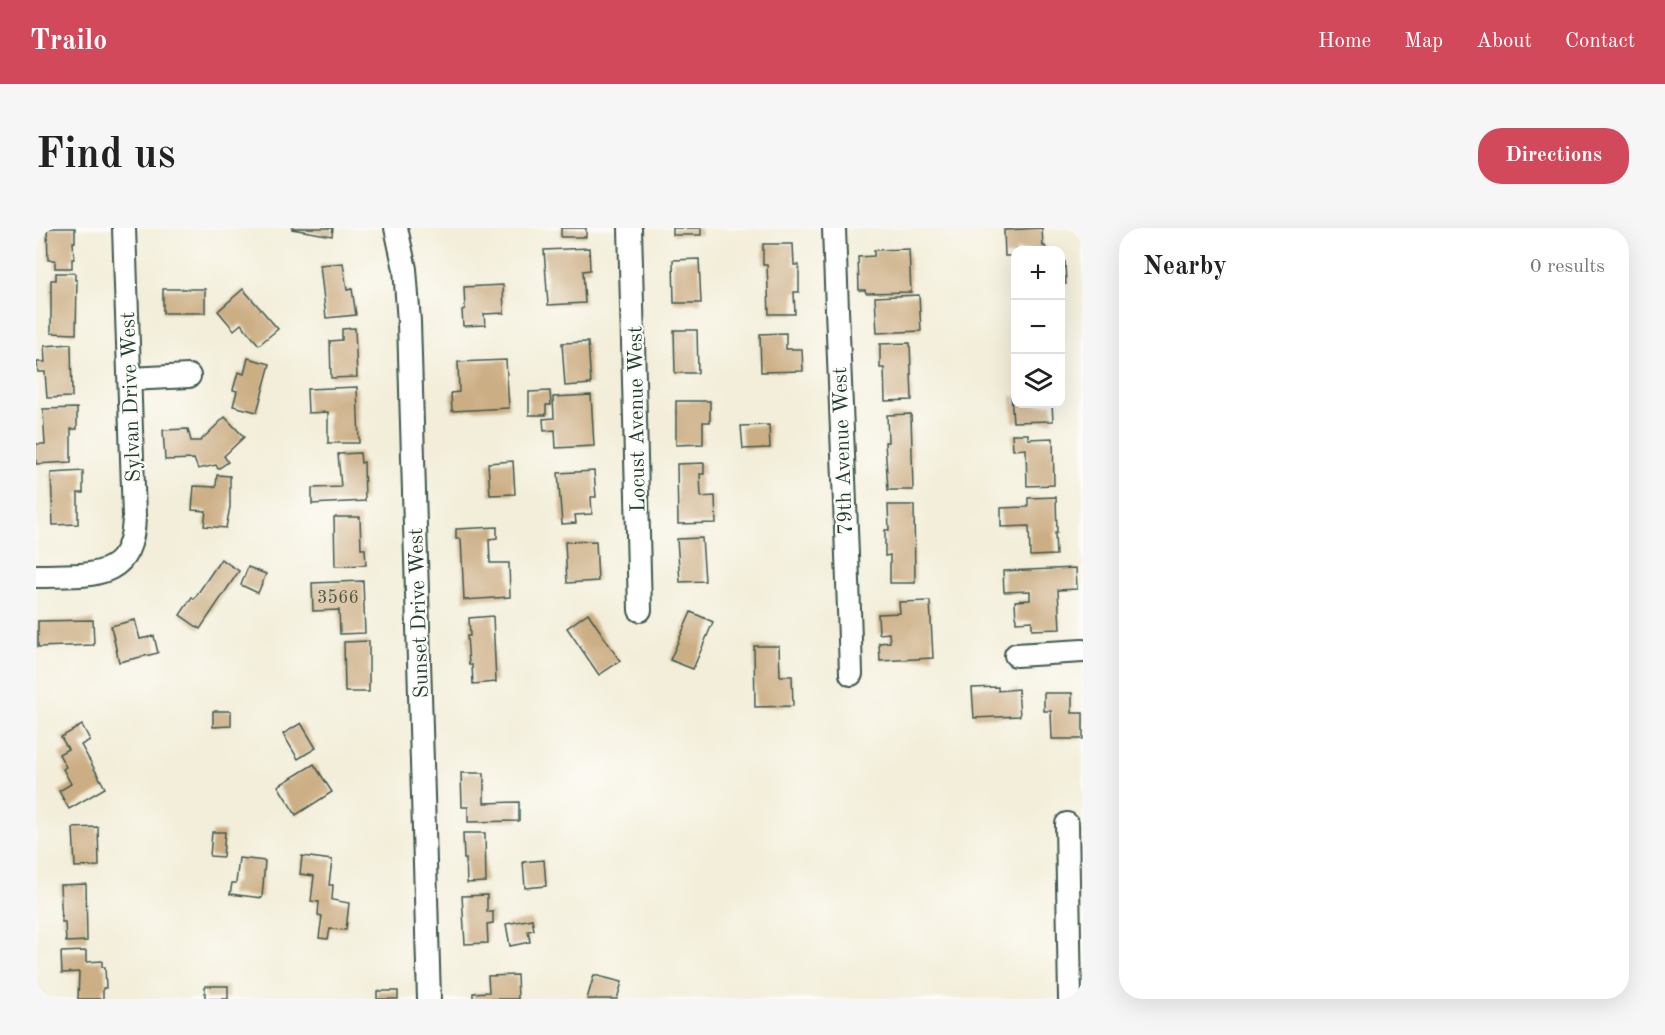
<!DOCTYPE html>
<meta charset="utf-8">
<style>
:root{--surface:#fff;--page:#f6f6f6;--text:#222;--muted:#767676;--line:#e0e0e0;--accent:#d1495b}
body{margin:0;font-family:"Old Standard TT",serif;background:var(--page);color:var(--text)}
.controls{position:absolute;right:18px;top:18px;display:grid;overflow:hidden;border-radius:12px;box-shadow:0 6px 24px #0002}
.controls button{width:54px;height:54px;display:grid;place-items:center;padding:0;border:0;border-bottom:2px solid var(--line);background:var(--surface);color:var(--text);font:30px sans-serif}
.list{margin:0;padding:0;list-style:none}
h2{display:flex;justify-content:space-between;align-items:center;height:78px;margin:0;padding:0 24px;font-size:26px}
h2 small{font-size:20px;font-weight:400;color:var(--muted)}
.icon{flex:none;width:33px;height:33px;fill:none;stroke:currentColor;stroke-width:2;stroke-linecap:round;stroke-linejoin:round}
.map{position:relative;flex:none;width:1047px;height:771px;overflow:hidden;border-radius:24px}
header{display:flex;align-items:center;gap:36px;box-sizing:border-box;height:84px;padding:0 30px;background:var(--accent);color:#fff}
header strong{font-size:28px}
nav{display:flex;gap:33px;margin-inline-start:auto;font-size:21px}
.intro{display:flex;align-items:center;justify-content:space-between;box-sizing:border-box;height:144px;padding:0 36px}
h1{margin:0;font-size:42px}
.button{padding:15px 27px;border-radius:24px;background:var(--accent);color:#fff;font-size:21px;font-weight:700}
main{display:flex;gap:36px;padding:0 36px}
aside{flex:1;background:var(--surface);border-radius:24px;box-shadow:0 6px 24px #0002}
.map>svg:first-child{display:block}
.building{fill:#ccae84}
.lines{fill:none;stroke-linecap:round;stroke-linejoin:round}
.minor-casing{stroke:#3f584d;stroke-width:26}
.minor{stroke:#fff;stroke-width:22}
.labels{text-anchor:middle;stroke-width:4.5;stroke-linejoin:round;paint-order:stroke}
.number-label{font-size:18px;fill:#4a5948}
.street-label{font-size:21px;fill:#1f3d34;stroke:#fdfcf7}
</style>
<header>
<strong>Trailo</strong>
<nav><a>Home</a><a>Map</a><a>About</a><a>Contact</a></nav>
</header>
<div class="intro"><h1>Find us</h1><a class="button">Directions</a></div>
<main>
<div class="map">
<svg width="1047" height="771" viewBox="0 0 1047 771">
<rect width="100%" height="100%" fill="#fdfcf7"/>
<filter id="ink" filterUnits="userSpaceOnUse"><feTurbulence type="fractalNoise" baseFrequency=".0167" numOctaves="2"/><feDisplacementMap in="SourceGraphic" scale="12" xChannelSelector="R" yChannelSelector="G"/><feConvolveMatrix kernelMatrix="1 2 1 2 8 2 1 2 1" color-interpolation-filters="sRGB"/></filter>
<filter id="wash" filterUnits="userSpaceOnUse"><feTurbulence type="fractalNoise" baseFrequency=".008" numOctaves="4" result="noise"/><feDisplacementMap in="SourceGraphic" scale="24" xChannelSelector="R" yChannelSelector="G"/><feGaussianBlur stdDeviation="1.35" result="paint"/><feColorMatrix in="noise" values="0 0 0 0 0 0 0 0 0 0 0 0 0 0 0 0 0 1.4 0 .05"/><feComposite in="paint" operator="in"/></filter>
<g filter="url(#wash)">
<rect width="100%" height="100%" fill="#f3eed9"/>
<g id="blocks">
<g class="building">
<polygon points="11,0 39,0 39,14 37,14 38,31 36,31 36,40 19,40 19,32 12,32"/>
<polygon points="256,0 297,0 296,8 256,1"/>
<rect x="525" y="0" width="25" height="9"/>
<rect x="637" y="0" width="28" height="7"/>
<polygon points="1006,0 1007,18 1009,18 1010,22 980,22 980,28 969,28 968,2"/>
<polygon points="727,16 757,16 758,37 763,37 763,64 758,64 759,86 733,86 731,37 727,37"/>
<polygon points="553,20 554,42 547,43 549,75 512,77 508,22"/>
<polygon points="873,21 875,64 830,65 829,62 823,62 822,29 838,28 838,22"/>
<polygon points="663,31 665,75 638,75 637,32"/>
<polygon points="1024,34 1029,34 1030,56 1024,56"/>
<polygon points="307,35 311,62 316,61 320,87 290,90 284,37"/>
<polygon points="20,45 39,45 39,52 41,52 40,106 15,105 15,52 20,52"/>
<polygon points="467,57 468,85 448,86 449,97 427,98 426,82 429,81 428,59"/>
<rect x="127" y="61" width="42" height="24"/>
<polygon points="207,61 242,101 223,117 205,96 198,102 182,83"/>
<polygon points="883,67 885,103 841,105 839,69"/>
<polygon points="319,100 321,149 295,150 294,113 306,112 306,101"/>
<polygon points="638,102 661,102 662,145 639,145"/>
<polygon points="750,105 750,121 766,121 767,143 725,144 724,106"/>
<polygon points="552,114 555,156 529,158 526,115"/>
<polygon points="874,115 876,172 849,173 848,140 844,140 844,116"/>
<polygon points="35,116 36,169 11,170 9,144 2,144 1,134 9,134 8,118"/>
<polygon points="212,130 234,136 221,184 197,178 201,163 197,162 202,144 208,146"/>
<polygon points="470,132 473,180 416,183 415,165 423,164 422,134"/>
<polygon points="321,159 323,215 292,215 292,184 272,185 271,161"/>
<polygon points="514,163 515,177 510,177 510,187 493,187 493,164"/>
<polygon points="555,167 558,218 520,220 519,202 508,203 507,191 518,190 517,169"/>
<polygon points="975,168 980,168 980,176 1016,176 1017,193 977,194"/>
<polygon points="640,173 674,173 674,194 667,194 667,216 640,217"/>
<polygon points="41,180 41,201 35,201 35,234 0,236 0,216 9,216 7,181"/>
<polygon points="875,186 877,262 852,262 849,214 852,214 851,187"/>
<polygon points="189,189 208,209 188,228 192,234 182,241 180,237 162,241 158,231 129,232 127,202 152,201 155,213 164,213"/>
<polygon points="733,197 734,220 707,221 705,198"/>
<polygon points="976,206 992,206 992,211 1017,210 1018,257 991,258 990,221 977,222"/>
<polygon points="324,225 325,235 328,234 329,273 276,276 276,260 305,259 302,226"/>
<polygon points="477,233 479,266 454,267 452,235"/>
<polygon points="668,235 668,246 664,246 665,269 679,268 680,295 642,296 641,236"/>
<polygon points="47,243 47,265 42,265 42,296 17,297 15,245"/>
<polygon points="558,243 560,269 555,269 556,286 539,287 540,295 526,296 522,245"/>
<polygon points="181,247 194,248 194,279 190,300 168,298 170,283 156,282 158,258 180,259"/>
<polygon points="1020,269 1021,305 1019,305 1020,327 994,328 993,298 965,299 965,280 992,279 992,270"/>
<polygon points="852,277 878,277 879,355 854,355 854,327 849,328 849,302 853,302"/>
<polygon points="298,289 324,289 325,321 329,321 330,337 299,338"/>
<polygon points="461,299 461,310 453,311 454,335 473,335 474,369 428,372 425,311 420,311 420,301"/>
<polygon points="666,310 669,353 644,354 641,311"/>
<polygon points="560,313 562,353 531,355 529,314"/>
<polygon points="185,331 203,343 164,401 144,387 156,369 158,371"/>
<polygon points="212,339 230,346 222,365 205,357"/>
<polygon points="1040,340 1041,361 1022,362 1024,401 996,402 996,393 980,394 979,373 994,372 994,363 968,364 967,343"/>
<polygon points="327,353 329,405 304,406 303,382 277,383 276,355"/>
<polygon points="894,373 897,430 844,433 843,415 854,414 853,405 843,406 842,386 864,385 863,374"/>
<polygon points="655,384 677,394 657,441 634,432"/>
<polygon points="552,385 584,433 563,447 531,400"/>
<polygon points="457,388 460,454 437,456 436,437 433,437 431,408 434,408 433,390"/>
<polygon points="57,392 58,417 2,419 2,393"/>
<polygon points="99,392 104,411 118,408 122,425 83,434 75,398"/>
<polygon points="333,413 333,464 309,464 308,414"/>
<polygon points="718,418 743,418 744,448 756,448 757,478 719,479"/>
<polygon points="962,459 962,463 982,461 984,488 938,490 936,460"/>
<polygon points="1008,465 1036,465 1036,485 1047,485 1047,511 1016,511 1015,483 1008,483"/>
<polygon points="177,483 195,483 195,498 177,499"/>
<polygon points="265,495 280,520 262,531 247,506"/>
<polygon points="46,497 54,512 45,517 69,560 33,581 23,563 35,556 27,541 30,539 23,526 32,521 25,509"/>
<polygon points="278,536 296,564 260,587 242,558"/>
<polygon points="425,545 448,545 448,575 483,574 483,593 432,594 432,579 426,579"/>
<polygon points="62,599 63,638 39,639 37,600"/>
<polygon points="176,604 189,604 187,629 174,628"/>
<polygon points="427,605 449,605 450,654 431,655 430,631 428,631"/>
<polygon points="266,628 296,632 293,657 297,657 296,672 313,675 310,702 294,701 292,711 283,710 286,688 282,687 283,674 275,673 278,648 264,646"/>
<polygon points="203,630 229,633 226,670 194,666 196,655 200,655"/>
<polygon points="508,632 510,658 489,660 487,634"/>
<polygon points="50,656 51,713 30,714 29,694 26,694 24,657"/>
<polygon points="451,667 451,684 457,684 457,695 451,696 452,715 429,716 426,668"/>
<polygon points="496,691 498,702 492,703 494,714 474,718 470,696"/>
<polygon points="50,723 50,734 66,733 66,739 69,739 70,760 67,760 67,771 42,771 43,744 26,745 25,724"/>
<polygon points="481,747 482,771 437,771 437,765 453,764 452,748"/>
<polygon points="558,747 586,754 581,771 551,771"/>
<rect x="169" y="758" width="23" height="13"/>
<rect x="341" y="763" width="21" height="8"/>
</g>
</g>
</g>
<g filter="url(#ink)">
<use href="#blocks" fill-opacity="0" stroke="#3f584d" stroke-width="1.5"/>
<g class="lines">
<defs>
<g id="minor">
<polyline points="360,0 369,41 373,94 393,771"/>
<polyline points="594,0 604,382"/>
<path d="M798 0C803 149 811 297 815 446"/>
<polyline points="94,151 153,148"/>
<path d="M0 348C52 346 97 356 98 288L88 0"/>
<polyline points="980,427 1047,423"/>
<polyline points="1031,596 1034,771"/>
</g>
</defs>
<use href="#minor" class="minor-casing"/>
<use href="#minor" class="minor"/>
</g>
</g>
<g class="labels">
<g class="number-label">
<text x="302" y="375">3566</text>
</g>
<g class="street-label">
<text transform="translate(94 169) rotate(-92)" y="7">Sylvan Drive West</text>
<text transform="translate(600 191) rotate(-91)" y="7">Locust Avenue West</text>
<text transform="translate(806 223) rotate(-92)" y="7">79th Avenue West</text>
<text transform="translate(382 385) rotate(-92)" y="7">Sunset Drive West</text>
</g>
</g>
</svg>
<div class="controls">
<button>+</button>
<button>−</button>
<button><svg class="icon" aria-label="layers" viewBox="0 0 24 24"><path d="M12 4l9 5-9 5-9-5zM3 14l9 5 9-5"/></svg></button>
</div>
</div>
<aside>
<h2>Nearby<small>0 results</small></h2>
<ul class="list">
</ul>
</aside>
</main>
